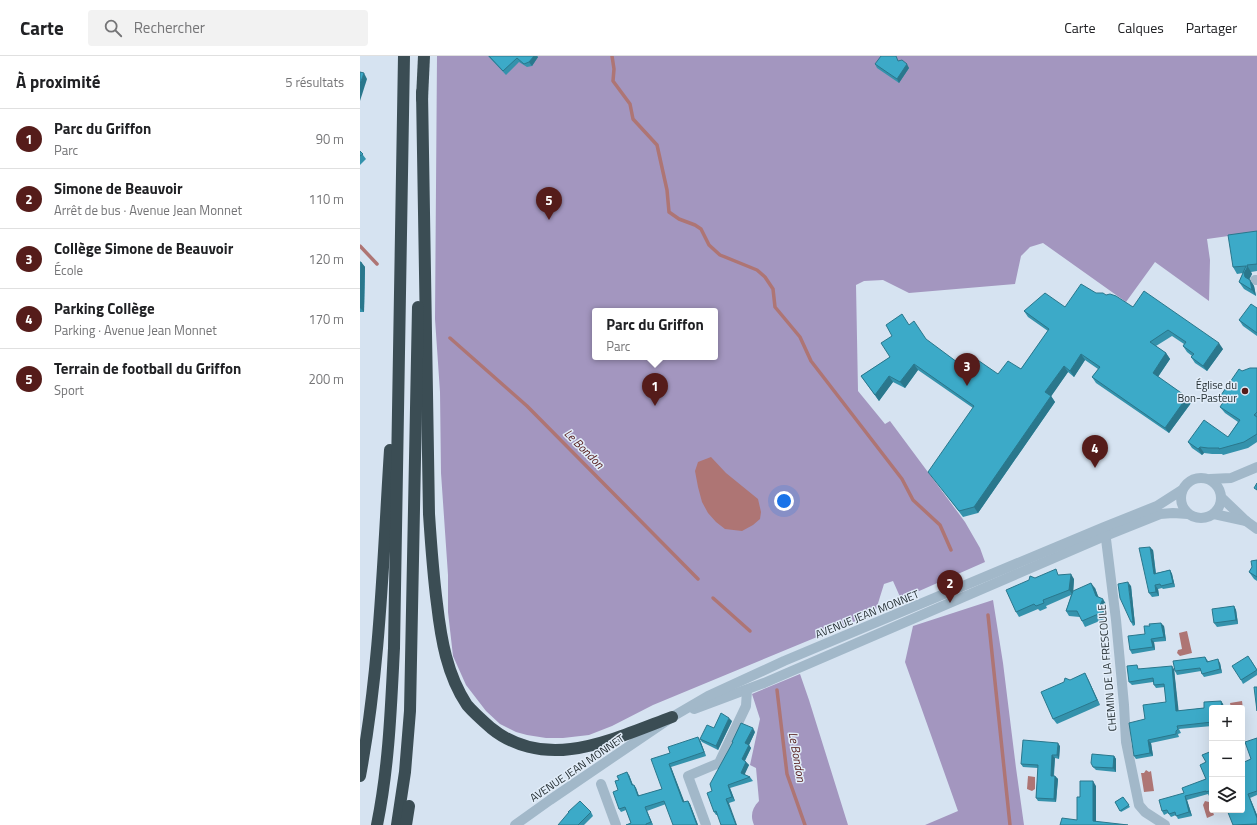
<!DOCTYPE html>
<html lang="fr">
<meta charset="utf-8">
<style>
:root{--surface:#fff;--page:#f2f2f2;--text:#202124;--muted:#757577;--line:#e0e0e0;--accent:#551c1a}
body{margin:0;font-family:"Titillium Web",sans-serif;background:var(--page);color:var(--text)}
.controls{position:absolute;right:12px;bottom:12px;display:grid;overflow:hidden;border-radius:4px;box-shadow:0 4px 16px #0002}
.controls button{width:36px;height:36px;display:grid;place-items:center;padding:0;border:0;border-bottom:1px solid var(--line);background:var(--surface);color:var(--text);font:20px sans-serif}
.you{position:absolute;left:424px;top:445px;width:14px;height:14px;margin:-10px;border:3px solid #fff;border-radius:50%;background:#1a73e8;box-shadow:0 0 0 6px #1a73e833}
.badge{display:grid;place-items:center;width:26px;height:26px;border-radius:50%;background:var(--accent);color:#fff;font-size:13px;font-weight:700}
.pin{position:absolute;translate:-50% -33px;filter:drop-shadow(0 1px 2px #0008)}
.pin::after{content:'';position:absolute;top:21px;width:14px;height:12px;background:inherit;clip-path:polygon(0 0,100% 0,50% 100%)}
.popup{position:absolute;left:232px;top:252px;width:126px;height:52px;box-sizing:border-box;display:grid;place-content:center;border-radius:4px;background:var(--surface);filter:drop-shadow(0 1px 3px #0005);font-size:13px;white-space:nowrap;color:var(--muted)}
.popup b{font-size:15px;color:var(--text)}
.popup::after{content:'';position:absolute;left:50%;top:100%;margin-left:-8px;border:8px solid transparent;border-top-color:var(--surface)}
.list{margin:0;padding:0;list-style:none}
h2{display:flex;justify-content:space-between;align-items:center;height:52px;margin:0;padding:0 16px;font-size:17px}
h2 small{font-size:13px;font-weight:400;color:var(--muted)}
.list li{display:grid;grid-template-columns:26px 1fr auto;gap:12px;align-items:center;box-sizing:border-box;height:60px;padding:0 16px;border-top:1px solid var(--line)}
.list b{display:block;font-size:15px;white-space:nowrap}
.list p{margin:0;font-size:13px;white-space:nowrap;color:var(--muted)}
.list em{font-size:13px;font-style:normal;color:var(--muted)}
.icon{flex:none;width:22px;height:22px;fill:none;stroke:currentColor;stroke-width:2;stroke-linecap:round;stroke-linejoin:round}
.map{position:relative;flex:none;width:897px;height:769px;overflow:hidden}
header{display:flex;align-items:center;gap:24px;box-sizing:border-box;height:56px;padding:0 20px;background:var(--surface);border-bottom:1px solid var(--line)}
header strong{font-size:19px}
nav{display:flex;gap:22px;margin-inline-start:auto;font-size:14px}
.search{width:280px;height:36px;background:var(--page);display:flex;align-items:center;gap:10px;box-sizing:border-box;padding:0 14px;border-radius:4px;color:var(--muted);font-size:15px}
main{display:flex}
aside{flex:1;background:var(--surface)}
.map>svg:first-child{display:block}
.green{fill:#a396bf;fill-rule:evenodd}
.water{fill:#ae7574}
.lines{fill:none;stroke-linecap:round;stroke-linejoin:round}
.stream{stroke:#ae7574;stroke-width:3.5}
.minor{stroke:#a2b8c9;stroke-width:10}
.highway{stroke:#3b4d54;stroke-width:12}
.wall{fill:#3492ac}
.shaded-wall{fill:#2a778c}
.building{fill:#3caac8;stroke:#2a778c}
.poi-dot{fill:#551c1a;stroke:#e2edf9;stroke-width:1.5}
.labels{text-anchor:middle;stroke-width:3;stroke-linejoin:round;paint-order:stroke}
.poi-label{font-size:11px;fill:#252f33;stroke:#e2edf9;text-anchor:end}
.street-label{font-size:11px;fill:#252f33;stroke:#e2edf9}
.water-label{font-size:12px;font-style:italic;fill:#551c1a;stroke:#e2edf9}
</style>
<header>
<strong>Carte</strong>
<div class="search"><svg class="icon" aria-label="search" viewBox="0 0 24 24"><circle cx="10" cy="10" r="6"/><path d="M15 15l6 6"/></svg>Rechercher</div>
<nav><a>Carte</a><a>Calques</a><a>Partager</a></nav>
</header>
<main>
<aside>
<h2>À proximité<small>5 résultats</small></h2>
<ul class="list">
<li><span class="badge">1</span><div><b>Parc du Griffon</b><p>Parc</p></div><em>90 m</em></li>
<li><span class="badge">2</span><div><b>Simone de Beauvoir</b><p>Arrêt de bus · Avenue Jean Monnet</p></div><em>110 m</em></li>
<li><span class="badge">3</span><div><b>Collège Simone de Beauvoir</b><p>École</p></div><em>120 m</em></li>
<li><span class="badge">4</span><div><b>Parking Collège</b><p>Parking · Avenue Jean Monnet</p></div><em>170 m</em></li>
<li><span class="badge">5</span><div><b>Terrain de football du Griffon</b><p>Sport</p></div><em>200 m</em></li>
</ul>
</aside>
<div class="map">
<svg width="897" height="769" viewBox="0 0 897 769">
<rect width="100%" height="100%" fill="#d6e3f1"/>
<g class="green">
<path d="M77 0H897V176L847 183 850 204 849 245 795 206 766 246 683 187 670 191 661 200 655 228 549 237 523 224 504 225 496 229 498 335 525 368 530 365 605 466 620 492 625 506 541 543 533 525 524 528 515 557 293 649 252 670 229 679 203 682H186L167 679 156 676 140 668 126 655 106 629 93 600 88 556V519L81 417 80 336 75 263ZM235 255H355V301H235Z"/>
<polygon points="633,544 643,607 656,712 664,769 565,769 598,755 545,606 553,570"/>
<path d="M440 618 449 644 488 769H394C390 760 392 752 399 745L396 712 390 709 400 663 392 638Z"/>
</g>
<g class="water">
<polygon points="351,401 366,417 398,443 401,456 400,463 393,469 382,475 365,473 356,466 348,457 342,446 338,431 335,415 338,406"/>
<polygon points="827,575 832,597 820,600 817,597 818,594 822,593 819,577"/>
<polygon points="882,645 885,668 882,668 882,652 871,652 870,647"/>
<polygon points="786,714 789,716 791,715 794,735 784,736 781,717 784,717"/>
<polygon points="668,720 675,721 675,733 672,735 667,733"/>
<polygon points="845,745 849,746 854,759 847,762 843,749"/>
</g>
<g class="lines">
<g class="stream">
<polyline points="252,0 254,13 253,25 270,48 273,63 297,89 307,134 309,156 319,163 335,169 341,173 349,189 360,199 397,214 405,221 413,233 415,251 440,281 451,305 542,423 553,444 580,469 591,494"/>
<polyline points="0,190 17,208"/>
<polyline points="90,282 167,350 338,523"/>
<polyline points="353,542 390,575"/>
<polyline points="628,559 650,769"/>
<polyline points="417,634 427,718 445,769"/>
</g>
<g class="minor">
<polyline points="895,224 897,224"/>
<circle cx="841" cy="442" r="20"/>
<polyline points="850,423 871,422 897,411"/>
<polyline points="862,442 886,465 897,473"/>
<polyline points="854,458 886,465"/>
<polyline points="745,475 756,564 764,649 766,686 779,749 785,756 805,769"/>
<polyline points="334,653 404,627 745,480 800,458 813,457 828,458"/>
<polyline points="241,728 256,769"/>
<polyline points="155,769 190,744 312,661 348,640 424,605 744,471 797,450 822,434"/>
<polyline points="346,769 328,720 359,707 386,650 387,634"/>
</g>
<g class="highway">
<path d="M62 36 69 458C71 488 73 518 77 548 81 583 87 619 107 649 114 657 123 665 131 672 153 690 182 697 211 693 244 689 280 673 312 661"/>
<polyline points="62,43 64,0"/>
<path d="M0 720C20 613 23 503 30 394"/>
<path d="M17 769C29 710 31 651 34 592L44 0"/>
<polyline points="37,769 45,716 50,655 58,251"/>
<polyline points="46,769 49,750"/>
</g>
</g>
<g class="wall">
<polygon points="128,0 177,0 178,1 172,10 167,11 159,6 146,19"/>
<polygon points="539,5 549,12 539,27 517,12 515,8"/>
<polygon points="0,95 6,103 0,109"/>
<polygon points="897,175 897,215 891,216 892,218 889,223 894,230 896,240 884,233 879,226 883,217 877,218 873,211"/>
<polygon points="0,206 1,206 5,211 4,256 0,256"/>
<polygon points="736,237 773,251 863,293 847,315 835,307 831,301 832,300 827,296 823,290 824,288 812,280 796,290 806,297 810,303 798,321 827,341 831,347 809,377 736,327 732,321 738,313 725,304 714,321 708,316 691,340 695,346 618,457 603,461 573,421 613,352 558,314 545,332 533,326 519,345 501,320 530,301 549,269 566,284 601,309 638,318 661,313 688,275 668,261 664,255 705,251"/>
<polygon points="897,252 897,280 883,270 879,264"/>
<polygon points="897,312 897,386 888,392 863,399 862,398 852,398 844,397 842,399 832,392 828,386 868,381 878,366 865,357 860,351 863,347 859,342 882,315"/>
<polygon points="793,494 796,517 810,514 812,518 815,531 803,533 802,532 798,533 799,540 792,541 789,537"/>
<polygon points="897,504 897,525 894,523 889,516"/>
<polygon points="699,519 714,523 713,535 735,532 738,541 746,548 744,554 747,562 725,571 720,561 709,560 706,555 711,539 686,550 687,552 680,555 678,553 659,561 656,556 675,522"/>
<polygon points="771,530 775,569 773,570 771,566"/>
<polygon points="874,550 876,554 878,568 857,571 854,567"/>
<polygon points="804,570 806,585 794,586 795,594 772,598 770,594 785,578"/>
<polygon points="845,601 848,605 860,607 862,617 844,621 842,618 841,615 817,619 815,615"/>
<polygon points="891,604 897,614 897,619 883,628 881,624"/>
<polygon points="780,612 780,613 814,613 818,655 844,652 861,645 863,648 864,652 852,652 852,670 819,673 821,677 818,678 819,681 791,687 793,700 776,703 774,700 785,663 806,646 805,631 796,632 794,629 793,626 772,629 769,626"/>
<polygon points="728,623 740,649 697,668 693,663 710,624"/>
<polygon points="372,665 358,694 342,686 340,683"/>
<polygon points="395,676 389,689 391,692 385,705 389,709 384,718 390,721 393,725 370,732 375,745 369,747 358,759 356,759 354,756 352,735 373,687 372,686"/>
<polygon points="897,682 897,739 890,742 897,759 897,769 873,769"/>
<polygon points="340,684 346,700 311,711 324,746 328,745 330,748 338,769 306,748 287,755 293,769 266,769 271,767 266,754 261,756 259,753 258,734 269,719 273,729 274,729 276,732 279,740 302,733 310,697"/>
<polygon points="700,690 699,703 695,702 694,720 695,720 698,723 696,746 678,745 676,742 678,712 663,711 661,708"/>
<polygon points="852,695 852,739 849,740 848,738 827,744 832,760 818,763 816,759 811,761 808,757 804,759 802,755 824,737 846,723 846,706"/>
<polygon points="754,700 756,703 756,716 736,714 733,711"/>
<polygon points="763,741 770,751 761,756 755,746"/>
<polygon points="231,756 233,760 224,769 198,769"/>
</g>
<g class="shaded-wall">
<polygon points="174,0 177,0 178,1 172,10 169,6"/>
<polygon points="547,8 549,12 539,27 537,23"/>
<polygon points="4,17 7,23 0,45 0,28"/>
<polygon points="1,206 5,211 4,256 0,252"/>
<polygon points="887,209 891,216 892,218 889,224 885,221 884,217"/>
<polygon points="890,224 894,230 896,240 892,234"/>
<polygon points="859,287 863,293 847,315 843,310"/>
<polygon points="806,297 810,303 797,322 793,317"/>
<polygon points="721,298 725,304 714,321 710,315"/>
<polygon points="554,308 558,314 545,332 540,326"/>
<polygon points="704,310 708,316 690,342 685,336"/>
<polygon points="529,320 533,326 519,345 515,339"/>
<polygon points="691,340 695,346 618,457 614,451"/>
<polygon points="827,341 831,347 809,377 805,372"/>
<polygon points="840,391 844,397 842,399 838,393"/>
<polygon points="790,491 793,494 796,521 794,518"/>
<polygon points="810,514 812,518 815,531 813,527"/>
<polygon points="711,518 714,523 713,539 709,534"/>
<polygon points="768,526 771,530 775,569 773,566"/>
<polygon points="731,527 735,532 740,545 736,540"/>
<polygon points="795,529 798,533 799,540 796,536"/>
<polygon points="743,543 746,548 744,554 747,562 743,556 740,549"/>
<polygon points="874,550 876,554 878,568 876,564"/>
<polygon points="801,567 804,570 806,585 804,581"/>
<polygon points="791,583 794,586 795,594 793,591"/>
<polygon points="858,603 860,607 862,617 860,613"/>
<polygon points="812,610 814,613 819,658 816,655"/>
<polygon points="725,617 728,623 740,649 737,644"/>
<polygon points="861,645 863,648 864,652 862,652"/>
<polygon points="369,662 372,665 358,694 356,690"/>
<polygon points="393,672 395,676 389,689 391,692 384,706 382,703 385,687"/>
<polygon points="338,681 340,684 346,700 344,696"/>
<polygon points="788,684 791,687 793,700 790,697"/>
<polygon points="698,687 700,690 699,703 697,699"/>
<polygon points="692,699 695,702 693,723 691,720"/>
<polygon points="754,700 756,703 756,716 753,712"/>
<polygon points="386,706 389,709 384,720 381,717"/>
<polygon points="309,708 311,711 326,750 323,746"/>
<polygon points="267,716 269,719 274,732 272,729"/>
<polygon points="695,720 698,723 696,746 694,743"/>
<polygon points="733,725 736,730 736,769 733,765"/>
<polygon points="274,729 276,732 280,743 278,740"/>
<polygon points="368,729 370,732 375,745 372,741"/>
<polygon points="888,738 890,742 897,759 897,762"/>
<polygon points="825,740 827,744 832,760 829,756"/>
<polygon points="366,743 369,747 377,769 376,769"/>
<polygon points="328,745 330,748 338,769 337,769"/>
<polygon points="285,751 287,755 293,769 291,766"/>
</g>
<g class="building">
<polygon points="129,0 174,0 169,6 164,8 157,2 143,15"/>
<polygon points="521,0 536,0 538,5 542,4 547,8 537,23 515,8"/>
<polygon points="0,16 4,17 0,28"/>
<polygon points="0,95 3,98 0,100"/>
<polygon points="897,175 897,208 887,209 887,212 884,217 885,221 890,224 892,234 879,226 886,210 873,211 868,179"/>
<polygon points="0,206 1,206 0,252"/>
<polygon points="721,228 736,237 743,237 746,239 750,238 756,240 773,251 784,235 859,287 843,310 831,301 834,298 823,290 826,286 808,274 790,286 806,297 793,317 827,341 805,372 732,321 740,311 721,298 710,315 704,310 685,336 691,340 614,451 599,455 568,416 614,350 554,308 540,326 529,320 515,339 501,320 530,301 521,287 532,280 526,269 542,258 549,269 554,265 566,283 601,309 609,298 638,318 648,305 661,313 689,273 664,255 685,237 705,251"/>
<polygon points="891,248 897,252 897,277 879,264"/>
<polygon points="890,312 897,312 897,356 894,359 897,361 897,378 884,386 859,393 859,392 848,392 840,391 838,393 828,386 844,364 868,381 880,364 860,351 864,345 859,342 879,313 882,315"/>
<polygon points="897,427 897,434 894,432"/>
<polygon points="790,491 794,518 810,514 813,527 801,530 800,528 795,529 796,536 789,537 779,492"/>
<polygon points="897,504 897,521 889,516 892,511 891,505"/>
<polygon points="696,513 698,519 711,518 709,534 683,544 684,547 676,550 674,548 656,556 646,534 669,524 670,520 675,522"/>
<polygon points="768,526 773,566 771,566 760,542 758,528"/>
<polygon points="731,527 736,540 743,543 740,549 743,556 722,565 717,555 706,555 713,535"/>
<polygon points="874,550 876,564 854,567 852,553"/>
<polygon points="801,567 804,581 791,583 793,591 770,594 768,580 785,578 784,570 790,570 789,568"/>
<polygon points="888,600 897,614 881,624 872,610"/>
<polygon points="845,601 847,606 858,603 860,613 842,618 840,612 815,615 813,605"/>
<polygon points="777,609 778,613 812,610 816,655 844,652 844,646 861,645 862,652 852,652 852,666 817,670 818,673 816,675 816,678 788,684 790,697 774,700 769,667 785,663 783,649 806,646 804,628 794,629 793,622 769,626 767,610"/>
<polygon points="725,617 737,644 693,663 681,636 704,626 705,622 710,624"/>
<polygon points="894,631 897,631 897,655"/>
<polygon points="361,657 369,662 356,690 340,683 347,669 354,672"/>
<polygon points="381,667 393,672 385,687 389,689 382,703 386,706 381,717 390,721 368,729 372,741 366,743 376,769 361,769 356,755 354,756 347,737 352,735 350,728 373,686 372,686"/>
<polygon points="338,681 344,696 309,708 323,746 328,745 337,769 313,769 304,745 285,751 291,766 286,768 286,769 266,769 271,767 265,751 259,753 253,736 258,734 255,725 259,724 257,720 267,716 272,729 274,729 278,740 302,733 291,703 310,697 308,691"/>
<polygon points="897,682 897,735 888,738 897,762 897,768 873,769 867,754 882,754 882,707 891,703 885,686"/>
<polygon points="663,684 698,687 697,699 692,699 691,720 695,720 694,743 676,742 678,709 661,708"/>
<polygon points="852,695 852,734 846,736 846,735 825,740 829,756 816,760 815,756 809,758 807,754 802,755 799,744 824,737 822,732 846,723 840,709 846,706 842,699"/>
<polygon points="732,698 754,700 753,712 733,711 731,707"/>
<polygon points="720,725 733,725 733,765 768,769 700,769 702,762 717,764 717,741 720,741"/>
<polygon points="763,741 769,749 760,755 755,746"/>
<polygon points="220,745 231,756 218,769 198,769 209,756 208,756"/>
</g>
<circle class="poi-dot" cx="885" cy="335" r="4"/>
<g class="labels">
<g class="poi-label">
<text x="877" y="333">Église du<tspan x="877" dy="13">Bon-Pasteur</tspan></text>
</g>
<g class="street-label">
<text transform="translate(507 558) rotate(-22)" y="4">AVENUE JEAN MONNET</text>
<text transform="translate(747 612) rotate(-95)" y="4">CHEMIN DE LA FRESCOULE</text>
<text transform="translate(217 712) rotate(-34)" y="4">AVENUE JEAN MONNET</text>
</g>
<g class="water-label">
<text transform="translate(224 393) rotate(45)" y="4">Le Bondon</text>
<text transform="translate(437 701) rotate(80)" y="4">Le Bondon</text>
</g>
</g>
</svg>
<div class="controls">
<button>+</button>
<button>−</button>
<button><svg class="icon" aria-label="layers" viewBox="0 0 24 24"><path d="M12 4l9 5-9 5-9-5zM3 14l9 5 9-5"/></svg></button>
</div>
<div class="you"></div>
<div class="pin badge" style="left:295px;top:350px">1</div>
<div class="popup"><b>Parc du Griffon</b>Parc</div>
<div class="pin badge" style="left:590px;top:547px">2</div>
<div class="pin badge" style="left:607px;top:330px">3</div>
<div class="pin badge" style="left:735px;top:412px">4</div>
<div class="pin badge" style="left:189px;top:164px">5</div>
</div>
</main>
